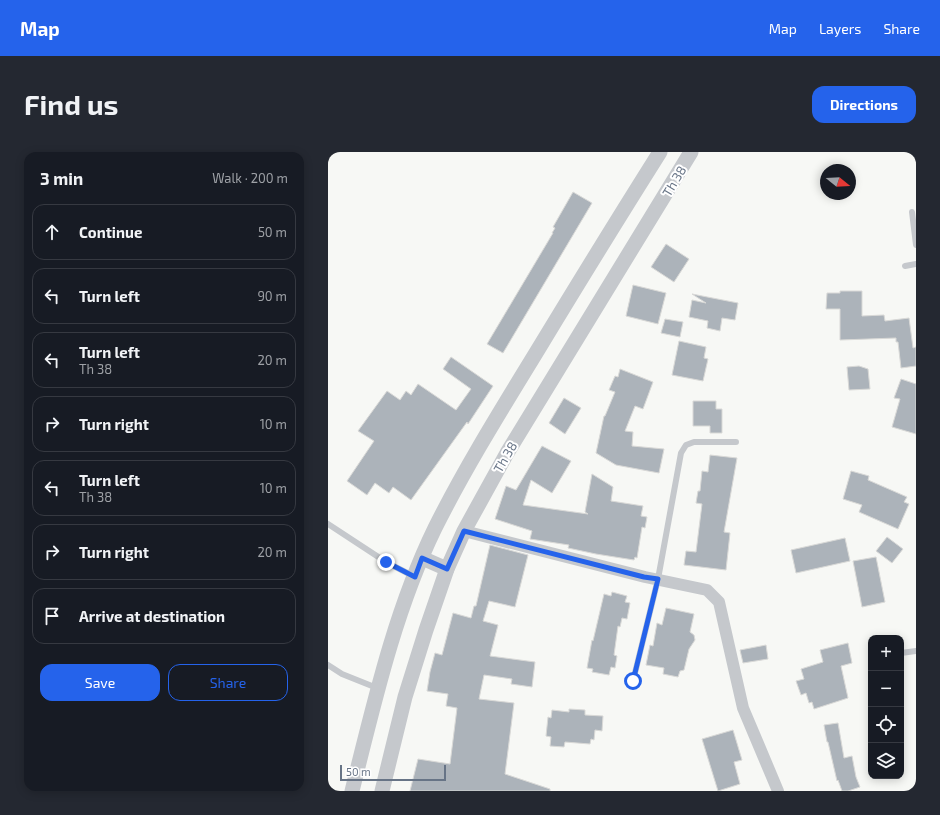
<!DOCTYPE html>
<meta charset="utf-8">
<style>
:root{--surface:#171b24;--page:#242831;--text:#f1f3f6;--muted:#9ea1a6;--line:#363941;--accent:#2563eb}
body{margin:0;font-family:"Exo 2",sans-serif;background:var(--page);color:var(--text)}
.controls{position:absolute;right:12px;bottom:12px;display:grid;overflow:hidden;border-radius:8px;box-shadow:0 2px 10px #0003}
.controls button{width:36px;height:36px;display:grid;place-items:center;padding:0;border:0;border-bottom:1px solid var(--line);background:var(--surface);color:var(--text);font:20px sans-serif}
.compass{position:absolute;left:492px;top:12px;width:36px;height:36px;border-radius:50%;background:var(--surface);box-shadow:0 2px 10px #0003;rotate:108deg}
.scale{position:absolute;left:12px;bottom:10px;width:106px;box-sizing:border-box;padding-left:4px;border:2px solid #677486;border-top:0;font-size:11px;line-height:14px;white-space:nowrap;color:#677486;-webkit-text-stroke:3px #fff;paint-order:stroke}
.stop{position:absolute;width:12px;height:12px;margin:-9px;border:3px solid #2563eb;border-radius:50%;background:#fff}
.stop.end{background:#2563eb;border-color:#fff;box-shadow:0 1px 4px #0008}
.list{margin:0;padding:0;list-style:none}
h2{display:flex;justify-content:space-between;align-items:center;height:52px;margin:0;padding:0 16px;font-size:17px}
h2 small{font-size:13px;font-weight:400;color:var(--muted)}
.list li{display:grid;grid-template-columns:26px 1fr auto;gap:12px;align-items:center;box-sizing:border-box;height:56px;margin:0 8px 8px;padding:0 8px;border:1px solid var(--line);border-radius:12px}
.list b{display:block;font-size:15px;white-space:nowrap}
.list p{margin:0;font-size:13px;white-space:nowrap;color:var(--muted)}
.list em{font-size:13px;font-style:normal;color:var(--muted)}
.actions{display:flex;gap:8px;padding:12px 16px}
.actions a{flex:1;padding:9px 0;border:1px solid var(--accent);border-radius:12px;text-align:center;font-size:14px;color:var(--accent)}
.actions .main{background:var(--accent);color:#fff}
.icon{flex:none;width:22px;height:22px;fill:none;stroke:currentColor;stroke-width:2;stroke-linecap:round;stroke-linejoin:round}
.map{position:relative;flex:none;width:588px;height:639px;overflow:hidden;border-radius:12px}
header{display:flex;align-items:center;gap:24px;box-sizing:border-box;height:56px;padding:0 20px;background:var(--accent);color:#fff}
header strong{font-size:19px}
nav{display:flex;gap:22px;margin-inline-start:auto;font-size:14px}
.intro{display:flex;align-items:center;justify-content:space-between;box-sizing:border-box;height:96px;padding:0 24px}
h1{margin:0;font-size:28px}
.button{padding:10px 18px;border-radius:12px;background:var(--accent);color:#fff;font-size:14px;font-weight:700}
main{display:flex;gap:24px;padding:0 24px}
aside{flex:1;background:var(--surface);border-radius:12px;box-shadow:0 2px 10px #0003}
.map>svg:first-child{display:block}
.building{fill:#acb3ba;stroke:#d9d9d7}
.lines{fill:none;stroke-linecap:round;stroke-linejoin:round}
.service{stroke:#c5c8cc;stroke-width:6}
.minor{stroke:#c5c8cc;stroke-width:12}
.tertiary{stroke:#c5c8cc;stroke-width:15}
.route{stroke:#2563eb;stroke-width:5}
.labels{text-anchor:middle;stroke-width:4;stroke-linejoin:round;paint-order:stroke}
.street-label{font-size:13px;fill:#677486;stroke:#fff}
</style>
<header>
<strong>Map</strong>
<nav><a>Map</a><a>Layers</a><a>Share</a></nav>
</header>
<div class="intro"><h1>Find us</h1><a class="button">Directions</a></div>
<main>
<aside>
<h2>3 min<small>Walk · 200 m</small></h2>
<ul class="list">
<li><svg class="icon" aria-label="ahead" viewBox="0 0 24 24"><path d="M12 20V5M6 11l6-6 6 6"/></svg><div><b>Continue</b></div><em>50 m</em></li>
<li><svg class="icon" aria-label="left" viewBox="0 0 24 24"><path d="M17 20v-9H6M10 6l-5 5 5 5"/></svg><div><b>Turn left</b></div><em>90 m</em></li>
<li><svg class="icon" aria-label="left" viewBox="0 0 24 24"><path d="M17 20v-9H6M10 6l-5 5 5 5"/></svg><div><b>Turn left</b><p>Th 38</p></div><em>20 m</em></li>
<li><svg class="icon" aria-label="right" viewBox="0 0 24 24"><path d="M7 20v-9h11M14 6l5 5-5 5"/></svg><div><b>Turn right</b></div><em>10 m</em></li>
<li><svg class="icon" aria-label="left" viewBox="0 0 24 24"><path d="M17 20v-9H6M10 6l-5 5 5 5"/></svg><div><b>Turn left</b><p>Th 38</p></div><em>10 m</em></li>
<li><svg class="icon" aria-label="right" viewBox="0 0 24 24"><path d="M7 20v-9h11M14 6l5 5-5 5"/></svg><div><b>Turn right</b></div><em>20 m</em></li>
<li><svg class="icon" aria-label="arrive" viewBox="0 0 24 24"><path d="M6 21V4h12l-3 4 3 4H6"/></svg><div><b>Arrive at destination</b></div></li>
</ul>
<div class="actions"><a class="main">Save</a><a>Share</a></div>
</aside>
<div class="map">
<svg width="588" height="639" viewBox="0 0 588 639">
<rect width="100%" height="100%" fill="#f7f8f5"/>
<g class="building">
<polygon points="245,40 264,51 175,201 159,192 225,81 224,81 227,76 225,75"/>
<polygon points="338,92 361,107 346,130 323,115"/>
<polygon points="305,133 338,141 330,172 298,164"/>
<polygon points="512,139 534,139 534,164 556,163 557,169 581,166 585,196 588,195 588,214 573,216 570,190 568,190 568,186 512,188 512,157 498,157 499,141 512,141"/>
<polygon points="364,142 410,151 407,168 394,166 392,179 379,176 380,169 361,165 364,148 378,151"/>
<polygon points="337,167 355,170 352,185 333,181"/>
<polygon points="351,189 378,195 376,206 380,207 375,229 344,223"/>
<polygon points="123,205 165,234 140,272 139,270 83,348 65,335 61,341 47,331 39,343 19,329 46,289 30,279 59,239 72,248 78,239 83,243 90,232 128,258 143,237 115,217"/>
<polygon points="531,214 540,217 542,237 521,238 519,215"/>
<polygon points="292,217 325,230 315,257 307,254 297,279 305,280 304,294 336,297 331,321 288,313 268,301 276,264 277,264 287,240 281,238 287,224 290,225"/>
<polygon points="573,227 588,232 588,282 564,275 572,247 566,246"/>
<polygon points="236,246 253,256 237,282 221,271"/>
<polygon points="365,249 388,249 388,257 394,257 394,281 382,281 382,274 365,274"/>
<polygon points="214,294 243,309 224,341 203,328 195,353 260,362 257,360 264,322 285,335 283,349 315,354 313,364 319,365 317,376 314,375 309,406 307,405 306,408 268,402 240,396 241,393 202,387 204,379 167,367 178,334 188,338"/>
<polygon points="382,303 409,306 396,380 402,381 398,418 356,413 358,399 368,400 374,352 368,351 370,339 372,339 374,319 380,320"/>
<polygon points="523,319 541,324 540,328 579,345 576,350 581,352 570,377 531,360 534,353 515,347"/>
<polygon points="559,385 575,397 564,411 548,399"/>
<polygon points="517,386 522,409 468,421 463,398"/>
<polygon points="162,393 200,403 187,455 161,449 155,469 170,473 162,504 207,510 204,535 183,532 184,527 156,523 151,547 186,551 177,622 222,637 222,639 82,639 90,607 122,612 129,556 118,554 120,542 99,539 102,520 107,501 114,503 125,461 143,466 146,454 148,454"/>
<polygon points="548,405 557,450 534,455 525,409"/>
<polygon points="284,440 299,444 297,450 302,451 299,467 294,466 292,475 290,474 286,503 289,504 287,516 283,515 281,523 264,520 265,517 259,516 264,488 265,489 276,442 283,444"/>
<polygon points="338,456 366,462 362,480 366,483 367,488 361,497 356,518 352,519 350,525 335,522 336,516 318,513 322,493 325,494 329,471 334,473"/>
<polygon points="520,491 524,511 513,514 520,546 486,557 484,550 481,551 478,541 473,543 468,529 476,527 473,517 495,510 492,498"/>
<polygon points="438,493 440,507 415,511 412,498"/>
<polygon points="241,557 257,558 257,563 275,564 274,579 267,578 266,588 263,587 262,592 237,590 236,595 222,594 223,585 218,584 220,565 223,566 224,558 241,560"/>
<polygon points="510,571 516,606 524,604 528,625 532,635 520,639 514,639 510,628 509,629 500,590 499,590 496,573"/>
<polygon points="405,578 414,608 406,610 412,632 390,639 374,587"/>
</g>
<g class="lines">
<g class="service">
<polyline points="584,60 588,93"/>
<polyline points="577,114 588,112"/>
<polyline points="0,372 58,410 85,424"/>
<polyline points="573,501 588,499"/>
<polyline points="0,513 14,522 49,536"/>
<polyline points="305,529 330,427 353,301 358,293 366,290 408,290"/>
</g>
<polyline class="minor" points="136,379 317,425 379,438 391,450 415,556 450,639"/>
<g class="tertiary">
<polyline points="94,406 119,417"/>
<path d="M24 639C46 551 67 458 107 376 138 314 175 255 211 196 251 130 291 65 332 0"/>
<polyline points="54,639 77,545 98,478 119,417 136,379 179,301 363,0"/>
</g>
</g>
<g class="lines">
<polyline class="route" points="58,410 87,425 94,406 119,417 136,379 316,425 330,427 305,529"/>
</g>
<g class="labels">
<g class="street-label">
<text transform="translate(346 29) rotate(-59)" y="5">Th 38</text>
<text transform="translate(177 305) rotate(-60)" y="5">Th 38</text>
</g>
</g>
</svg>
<div class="controls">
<button>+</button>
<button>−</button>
<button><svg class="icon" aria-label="locate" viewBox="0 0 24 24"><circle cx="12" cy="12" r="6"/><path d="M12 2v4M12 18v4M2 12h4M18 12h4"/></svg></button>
<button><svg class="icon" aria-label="layers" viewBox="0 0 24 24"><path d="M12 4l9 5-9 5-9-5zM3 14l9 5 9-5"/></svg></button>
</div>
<svg class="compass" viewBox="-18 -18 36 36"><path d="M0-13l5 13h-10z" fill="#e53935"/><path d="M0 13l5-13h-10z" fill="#9ea1a6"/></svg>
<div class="scale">50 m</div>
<div class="stop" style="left:305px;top:529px"></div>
<div class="stop end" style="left:58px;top:410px"></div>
</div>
</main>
